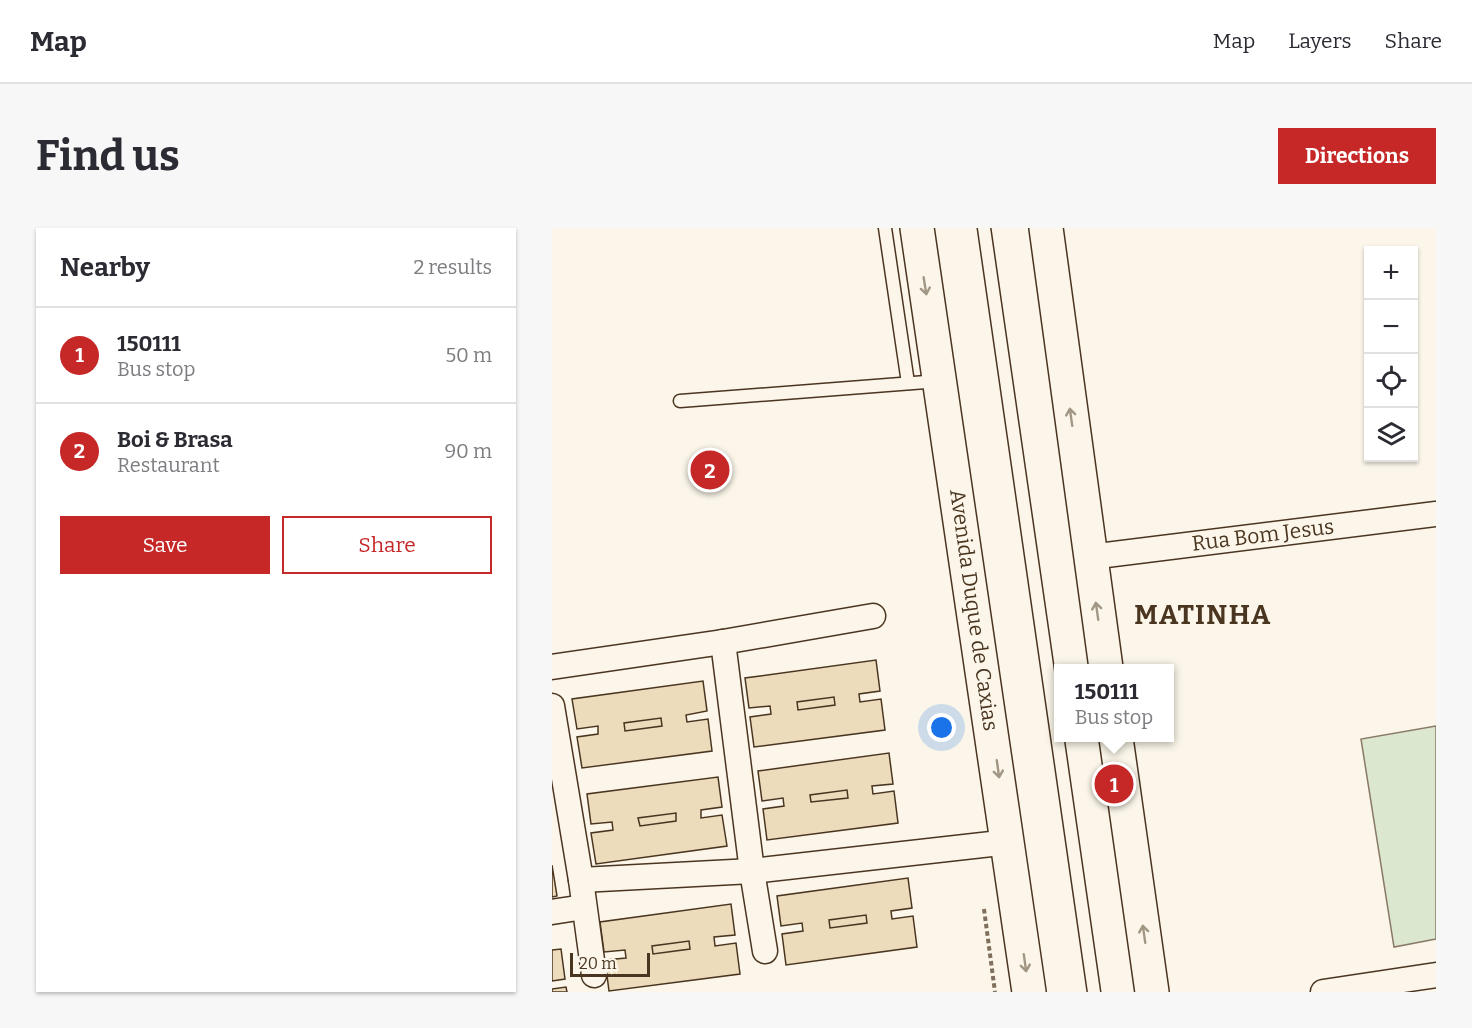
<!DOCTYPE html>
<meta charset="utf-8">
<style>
:root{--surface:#fff;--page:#f7f7f7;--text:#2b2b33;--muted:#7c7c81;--line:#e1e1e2;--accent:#c62828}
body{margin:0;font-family:Bitter,serif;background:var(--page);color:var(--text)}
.controls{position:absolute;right:18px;top:18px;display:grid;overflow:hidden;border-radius:0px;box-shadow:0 2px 4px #0004}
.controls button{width:54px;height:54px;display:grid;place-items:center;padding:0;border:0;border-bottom:2px solid var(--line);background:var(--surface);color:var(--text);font:30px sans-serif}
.scale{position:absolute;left:18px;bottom:15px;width:80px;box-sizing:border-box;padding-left:6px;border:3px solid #4a3520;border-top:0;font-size:16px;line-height:21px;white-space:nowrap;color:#4a3520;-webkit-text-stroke:4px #fbf6e9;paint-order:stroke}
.you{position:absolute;left:390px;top:500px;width:21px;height:21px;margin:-15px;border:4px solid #fff;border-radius:50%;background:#1a73e8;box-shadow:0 0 0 9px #1a73e833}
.badge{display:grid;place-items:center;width:39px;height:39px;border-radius:50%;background:var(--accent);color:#fff;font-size:20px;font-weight:700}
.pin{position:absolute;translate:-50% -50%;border:3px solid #fff;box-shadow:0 2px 6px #0006}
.popup{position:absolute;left:502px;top:436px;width:120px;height:78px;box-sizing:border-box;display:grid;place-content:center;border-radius:0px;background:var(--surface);filter:drop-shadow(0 2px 4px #0005);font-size:20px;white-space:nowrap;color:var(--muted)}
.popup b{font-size:22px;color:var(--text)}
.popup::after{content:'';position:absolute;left:50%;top:100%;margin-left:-12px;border:12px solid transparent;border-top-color:var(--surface)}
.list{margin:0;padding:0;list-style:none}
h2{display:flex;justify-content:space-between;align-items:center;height:78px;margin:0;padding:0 24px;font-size:26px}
h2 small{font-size:20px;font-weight:400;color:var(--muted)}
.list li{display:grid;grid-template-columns:39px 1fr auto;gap:18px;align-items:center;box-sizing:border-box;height:96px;padding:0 24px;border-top:2px solid var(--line)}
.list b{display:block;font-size:22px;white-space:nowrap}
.list p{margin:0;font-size:20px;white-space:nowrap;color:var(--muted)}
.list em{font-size:20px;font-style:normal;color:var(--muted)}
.actions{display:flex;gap:12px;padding:18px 24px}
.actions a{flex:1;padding:14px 0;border:2px solid var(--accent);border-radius:0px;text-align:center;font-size:21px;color:var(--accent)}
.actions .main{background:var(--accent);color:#fff}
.icon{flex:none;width:33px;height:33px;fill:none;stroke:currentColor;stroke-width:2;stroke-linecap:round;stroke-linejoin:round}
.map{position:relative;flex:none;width:884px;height:764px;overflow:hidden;border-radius:0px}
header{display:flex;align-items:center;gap:36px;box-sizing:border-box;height:84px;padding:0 30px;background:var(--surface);border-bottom:2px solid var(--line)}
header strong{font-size:28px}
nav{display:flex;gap:33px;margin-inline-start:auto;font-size:21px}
.intro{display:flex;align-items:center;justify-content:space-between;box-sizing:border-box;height:144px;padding:0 36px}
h1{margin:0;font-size:42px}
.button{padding:15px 27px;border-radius:0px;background:var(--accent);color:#fff;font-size:21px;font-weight:700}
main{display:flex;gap:36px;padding:0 36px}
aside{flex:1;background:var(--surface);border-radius:0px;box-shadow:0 2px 4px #0004}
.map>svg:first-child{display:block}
.grass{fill:#dce7d0;stroke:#887966;stroke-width:1.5}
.building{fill:#ecdcbc;stroke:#4a3520;stroke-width:1.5}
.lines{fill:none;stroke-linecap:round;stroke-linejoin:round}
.lane-casing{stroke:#4a3520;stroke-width:15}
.street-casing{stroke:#4a3520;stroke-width:27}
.highway-casing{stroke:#4a3520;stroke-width:36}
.path{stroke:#7f6f5c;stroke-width:4;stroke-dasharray:4.5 3;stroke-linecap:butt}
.lane{stroke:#fbf6e9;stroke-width:12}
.street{stroke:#fbf6e9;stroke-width:24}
.highway{stroke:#fbf6e9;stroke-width:33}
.oneway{stroke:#a29684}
.labels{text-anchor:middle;stroke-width:4.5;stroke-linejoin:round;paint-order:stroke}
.street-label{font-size:21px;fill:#4a3520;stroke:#fbf6e9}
.district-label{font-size:27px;font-weight:bold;letter-spacing:1.5px;fill:#4a3520;stroke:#fbf6e9}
</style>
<header>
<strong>Map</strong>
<nav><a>Map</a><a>Layers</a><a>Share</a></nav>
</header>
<div class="intro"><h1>Find us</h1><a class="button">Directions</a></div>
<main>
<aside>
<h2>Nearby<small>2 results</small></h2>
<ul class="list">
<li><span class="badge">1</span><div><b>150111</b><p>Bus stop</p></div><em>50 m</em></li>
<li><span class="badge">2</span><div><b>Boi &amp; Brasa</b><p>Restaurant</p></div><em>90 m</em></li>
</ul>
<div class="actions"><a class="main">Save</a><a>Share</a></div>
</aside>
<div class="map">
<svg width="884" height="764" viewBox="0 0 884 764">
<rect width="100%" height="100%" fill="#fbf6e9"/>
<polygon class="grass" points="884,498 884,711 842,719 809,511"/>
<g class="building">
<polygon points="324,432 328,463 307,466 308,474 329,471 333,502 202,519 198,489 219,486 218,478 197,480 193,450"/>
<polygon points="151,453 155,483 134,487 135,494 156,491 160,523 30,540 25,509 46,506 46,498 25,501 20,471"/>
<polygon points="282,469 283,477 246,482 245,474"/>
<polygon points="109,490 110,498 73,503 72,495"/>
<polygon points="337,525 341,556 320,558 321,566 342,563 346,595 215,612 211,581 232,578 231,570 210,573 206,543"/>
<polygon points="166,549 170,579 149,582 149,590 170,587 175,618 44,636 39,605 61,602 60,594 39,596 35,566"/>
<polygon points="295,562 296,570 259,574 258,567"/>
<polygon points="124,585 124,593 88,598 86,590"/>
<polygon points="0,637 5,668 0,669"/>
<polygon points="356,650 360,680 339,683 340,691 361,688 365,719 234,737 230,706 251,703 250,695 229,698 225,668"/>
<polygon points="179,676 183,707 162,709 163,718 184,715 188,746 57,763 53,732 74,730 73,722 52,724 48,694"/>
<polygon points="314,687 315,695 278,700 277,692"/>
<polygon points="137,713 138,721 101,726 100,718"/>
<polygon points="9,721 13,751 0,753 0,722"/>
<polygon points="14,759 15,764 0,764 0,761"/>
</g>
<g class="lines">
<defs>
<g id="lane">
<polyline points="333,0 356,155"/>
<polyline points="432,0 542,764"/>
<polyline points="128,173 387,153"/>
</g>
<g id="street">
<polyline points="538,329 884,286"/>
<polyline points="171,414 200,643 213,723"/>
<polyline points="0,439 171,414 321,388"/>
<polyline points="0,478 29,652 42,747"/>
<polyline points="29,652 200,643 457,614"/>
<polyline points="0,684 32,679"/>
<polyline points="771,764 884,747"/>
</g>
<g id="highway">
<polyline points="365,0 477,764"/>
<polyline points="494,0 554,440"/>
<polyline points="564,510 600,764"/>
</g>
</defs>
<use href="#lane" class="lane-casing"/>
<use href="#street" class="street-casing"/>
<use href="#highway" class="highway-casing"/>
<polyline class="path" points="432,681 443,764"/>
<use href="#lane" class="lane"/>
<use href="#street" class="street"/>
<use href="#highway" class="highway"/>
</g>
<defs><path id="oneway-shaft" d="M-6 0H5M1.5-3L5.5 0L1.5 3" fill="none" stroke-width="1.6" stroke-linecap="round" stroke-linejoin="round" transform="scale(1.5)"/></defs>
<g class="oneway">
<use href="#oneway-shaft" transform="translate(373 58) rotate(81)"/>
<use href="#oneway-shaft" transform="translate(519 189) rotate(-98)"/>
<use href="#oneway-shaft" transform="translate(545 383) rotate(-98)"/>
<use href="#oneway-shaft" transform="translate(446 541) rotate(82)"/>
<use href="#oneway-shaft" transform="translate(592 706) rotate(-98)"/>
<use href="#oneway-shaft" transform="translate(473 735) rotate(82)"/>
</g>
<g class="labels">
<g class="street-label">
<text transform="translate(711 307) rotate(-7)" y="7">Rua Bom Jesus</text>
<text transform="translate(422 382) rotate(82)" y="7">Avenida Duque de Caxias</text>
</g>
<g class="district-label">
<text x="651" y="396">MATINHA</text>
</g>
</g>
</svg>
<div class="controls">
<button>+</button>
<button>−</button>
<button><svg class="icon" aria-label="locate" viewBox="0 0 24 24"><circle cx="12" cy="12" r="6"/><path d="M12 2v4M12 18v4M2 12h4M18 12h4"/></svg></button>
<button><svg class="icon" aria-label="layers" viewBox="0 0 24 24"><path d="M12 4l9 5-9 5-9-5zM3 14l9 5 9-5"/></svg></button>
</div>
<div class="scale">20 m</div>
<div class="you"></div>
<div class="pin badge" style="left:562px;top:556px">1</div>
<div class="popup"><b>150111</b>Bus stop</div>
<div class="pin badge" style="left:158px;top:242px">2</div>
</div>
</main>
